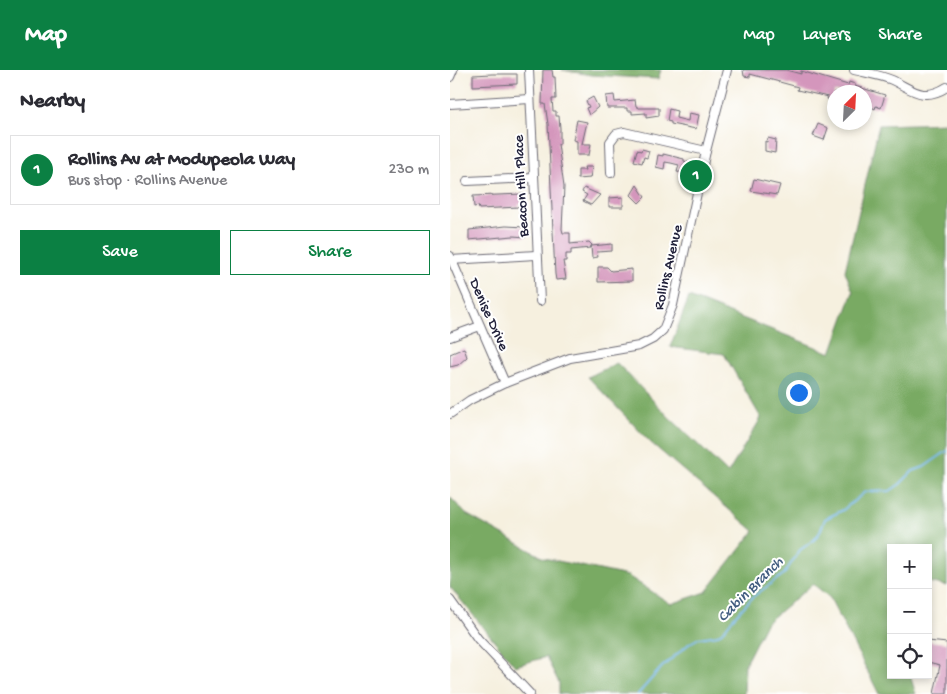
<!DOCTYPE html>
<meta charset="utf-8">
<style>
:root{--surface:#fff;--page:#f7f7f7;--text:#2b2b33;--muted:#7c7c81;--line:#e1e1e2;--accent:#0b8043}
body{margin:0;font-family:"Gochi Hand",sans-serif;background:var(--page);color:var(--text)}
.controls{position:absolute;right:15px;bottom:15px;display:grid;overflow:hidden;border-radius:0px;box-shadow:0 2px 8px #0003}
.controls button{width:45px;height:45px;display:grid;place-items:center;padding:0;border:0;border-bottom:1px solid var(--line);background:var(--surface);color:var(--text);font:25px sans-serif}
.compass{position:absolute;left:377px;top:15px;width:45px;height:45px;border-radius:50%;background:var(--surface);box-shadow:0 2px 8px #0003;rotate:24deg}
.you{position:absolute;left:348px;top:322px;width:18px;height:18px;margin:-12px;border:4px solid #fff;border-radius:50%;background:#1a73e8;box-shadow:0 0 0 8px #1a73e833}
.badge{display:grid;place-items:center;width:32px;height:32px;border-radius:50%;background:var(--accent);color:#fff;font-size:16px;font-weight:700}
.pin{position:absolute;translate:-50% -50%;border:2px solid #fff;box-shadow:0 1px 5px #0006}
.list{margin:0;padding:0;list-style:none}
h2{display:flex;justify-content:space-between;align-items:center;height:65px;margin:0;padding:0 20px;font-size:21px}
h2 small{font-size:16px;font-weight:400;color:var(--muted)}
.list li{display:grid;grid-template-columns:32px 1fr auto;gap:15px;align-items:center;box-sizing:border-box;height:70px;margin:0 10px 10px;padding:0 10px;border:1px solid var(--line);border-radius:0px}
.list b{display:block;font-size:19px;white-space:nowrap}
.list p{margin:0;font-size:16px;white-space:nowrap;color:var(--muted)}
.list em{font-size:16px;font-style:normal;color:var(--muted)}
.actions{display:flex;gap:10px;padding:15px 20px}
.actions a{flex:1;padding:11px 0;border:1px solid var(--accent);border-radius:0px;text-align:center;font-size:18px;color:var(--accent)}
.actions .main{background:var(--accent);color:#fff}
.icon{flex:none;width:28px;height:28px;fill:none;stroke:currentColor;stroke-width:2;stroke-linecap:round;stroke-linejoin:round}
.map{position:relative;flex:none;width:497px;height:624px;overflow:hidden}
header{display:flex;align-items:center;gap:30px;box-sizing:border-box;height:70px;padding:0 25px;background:var(--accent);color:#fff}
header strong{font-size:24px}
nav{display:flex;gap:28px;margin-inline-start:auto;font-size:18px}
main{display:flex}
aside{flex:1;background:var(--surface)}
.map>svg:first-child{display:block}
.forest{fill:#79aa64;stroke:#4e6650}
.lines{fill:none;stroke-linecap:round;stroke-linejoin:round}
.stream{stroke:#72b5e7;stroke-width:2}
.building{fill:#d496bc}
.minor-casing{stroke:#6c6a74;stroke-width:10}
.minor{stroke:#fff;stroke-width:8}
.labels{text-anchor:middle;stroke-width:4;stroke-linejoin:round;paint-order:stroke}
.street-label{font-size:15px;fill:#22223b;stroke:#fff}
.water-label{font-size:16px;font-style:italic;fill:#425d80;stroke:#fff}
</style>
<header>
<strong>Map</strong>
<nav><a>Map</a><a>Layers</a><a>Share</a></nav>
</header>
<main>
<aside>
<h2>Nearby<small></small></h2>
<ul class="list">
<li><span class="badge">1</span><div><b>Rollins Av at Modupeola Way</b><p>Bus stop · Rollins Avenue</p></div><em>230 m</em></li>
</ul>
<div class="actions"><a class="main">Save</a><a>Share</a></div>
</aside>
<div class="map">
<svg width="497" height="624" viewBox="0 0 497 624">
<rect width="100%" height="100%" fill="#fff"/>
<filter id="ink" filterUnits="userSpaceOnUse"><feTurbulence type="fractalNoise" baseFrequency=".02" numOctaves="2"/><feDisplacementMap in="SourceGraphic" scale="10" xChannelSelector="R" yChannelSelector="G"/><feConvolveMatrix kernelMatrix="1 2 1 2 8 2 1 2 1" color-interpolation-filters="sRGB"/></filter>
<filter id="wash" filterUnits="userSpaceOnUse"><feTurbulence type="fractalNoise" baseFrequency=".0096" numOctaves="4" result="noise"/><feDisplacementMap in="SourceGraphic" scale="20" xChannelSelector="R" yChannelSelector="G"/><feGaussianBlur stdDeviation="1.12" result="paint"/><feColorMatrix in="noise" values="0 0 0 0 0 0 0 0 0 0 0 0 0 0 0 0 0 1.4 0 .05"/><feComposite in="paint" operator="in"/></filter>
<g filter="url(#wash)">
<rect width="100%" height="100%" fill="#f6f0df"/>
<g class="forest">
<polygon points="112,0 211,0 208,9 141,5"/>
<polygon points="497,53 497,516 478,512 478,478 441,478 441,605 460,605 466,624 429,624 380,528 363,514 316,553 295,594 294,624 109,624 109,613 96,587 65,596 0,517 0,427 16,444 94,488 178,506 221,534 256,522 304,461 200,372 138,307 167,293 219,347 278,403 311,348 274,284 220,277 239,227 381,283 403,222 395,201 429,55"/>
</g>
<g class="lines">
<polyline class="stream" points="188,624 212,597 240,573 249,568 268,565 275,559 283,548 304,526 334,504 350,480 364,470 370,462 375,449 393,440 415,422 440,421 450,414 463,401 474,397 497,381"/>
</g>
<g id="blocks">
<g class="building">
<polygon points="93,0 102,0 103,7 105,7 106,29 102,29 103,41 106,41 106,46 109,46 110,58 110,74 108,74 114,117 112,159 113,163 120,163 120,174 139,172 142,175 140,178 121,180 121,184 116,184 116,191 113,191 116,209 106,210 105,204 98,54 95,34 92,34"/>
<polygon points="293,0 336,0 351,4 351,1 398,15 399,12 405,14 405,16 435,25 431,38 426,36 425,39 414,33 414,22 384,22 383,31 377,29 378,27 347,20 348,17 300,4 300,7 294,6"/>
<polygon points="42,4 67,4 67,14 23,16 23,5"/>
<polygon points="164,25 165,32 185,30 186,36 189,38 209,38 209,46 196,48 196,43 182,44 182,41 177,41 177,38 157,38 156,26"/>
<polygon points="143,27 148,37 139,45 136,38 139,37 136,31"/>
<polygon points="219,39 227,41 226,48 238,51 239,43 249,45 246,59 221,54 221,52 217,51"/>
<polygon points="127,50 137,52 132,74 141,74 139,85 127,85 127,71 123,70"/>
<polygon points="368,54 378,58 374,70 363,66"/>
<polygon points="318,68 326,70 325,83 315,81 315,71 317,72"/>
<polygon points="192,79 199,81 197,88 194,87 192,93 184,91 187,80 191,81"/>
<polygon points="213,84 234,89 234,91 238,92 235,103 227,102 229,95 221,93 215,92 214,99 206,97 208,85 213,86"/>
<polygon points="134,97 142,97 140,108 128,109 128,100 135,100"/>
<polygon points="304,109 330,115 327,125 301,121"/>
<polygon points="187,115 195,127 189,133 181,125"/>
<polygon points="134,118 150,125 141,135 133,131 137,125 132,122"/>
<polygon points="73,124 74,134 69,134 69,137 29,139 28,136 24,137 23,126"/>
<polygon points="173,127 173,137 159,137 159,128"/>
<polygon points="56,156 75,157 76,167 63,166 19,170 19,160"/>
<polygon points="162,174 162,181 147,182 148,187 142,188 141,176"/>
<polygon points="148,197 157,197 161,201 182,199 182,211 148,212"/>
<polygon points="14,278 17,287 8,295 0,297 0,284"/>
<polygon points="478,571 497,573 497,624 484,624 490,595 478,592"/>
</g>
</g>
</g>
<g filter="url(#ink)">
<use href="#blocks" fill-opacity="0" stroke="#6c6a74" stroke-width="1"/>
<g class="lines">
<defs>
<g id="minor">
<polyline points="79,0 90,231"/>
<path d="M404 0C416 3 431 5 442 10 463 20 473 32 497 17"/>
<polyline points="0,7 3,0"/>
<polyline points="0,34 80,29"/>
<polyline points="161,103 160,72 166,64 174,62 256,81"/>
<polyline points="17,111 84,108"/>
<polyline points="0,186 55,313"/>
<polyline points="0,190 86,185"/>
<polyline points="0,267 30,256"/>
<polyline points="0,344 20,330 55,313 120,288 189,276 203,269 213,260 223,235 256,81 277,0"/>
<polyline points="0,530 28,569 80,624"/>
</g>
</defs>
<use href="#minor" class="minor-casing"/>
<use href="#minor" class="minor"/>
</g>
</g>
<g class="labels">
<g class="street-label">
<text transform="translate(70 116) rotate(-93)" y="5">Beacon Hill Place</text>
<text transform="translate(217 197) rotate(-77)" y="5">Rollins Avenue</text>
<text transform="translate(40 244) rotate(66)" y="5">Denise Drive</text>
</g>
<g class="water-label">
<text transform="translate(299 518) rotate(-45)" y="6">Cabin Branch</text>
</g>
</g>
</svg>
<div class="controls">
<button>+</button>
<button>−</button>
<button><svg class="icon" aria-label="locate" viewBox="0 0 24 24"><circle cx="12" cy="12" r="6"/><path d="M12 2v4M12 18v4M2 12h4M18 12h4"/></svg></button>
</div>
<svg class="compass" viewBox="-18 -18 36 36"><path d="M0-13l5 13h-10z" fill="#e53935"/><path d="M0 13l5-13h-10z" fill="#7c7c81"/></svg>
<div class="you"></div>
<div class="pin badge" style="left:246px;top:106px">1</div>
</div>
</main>
